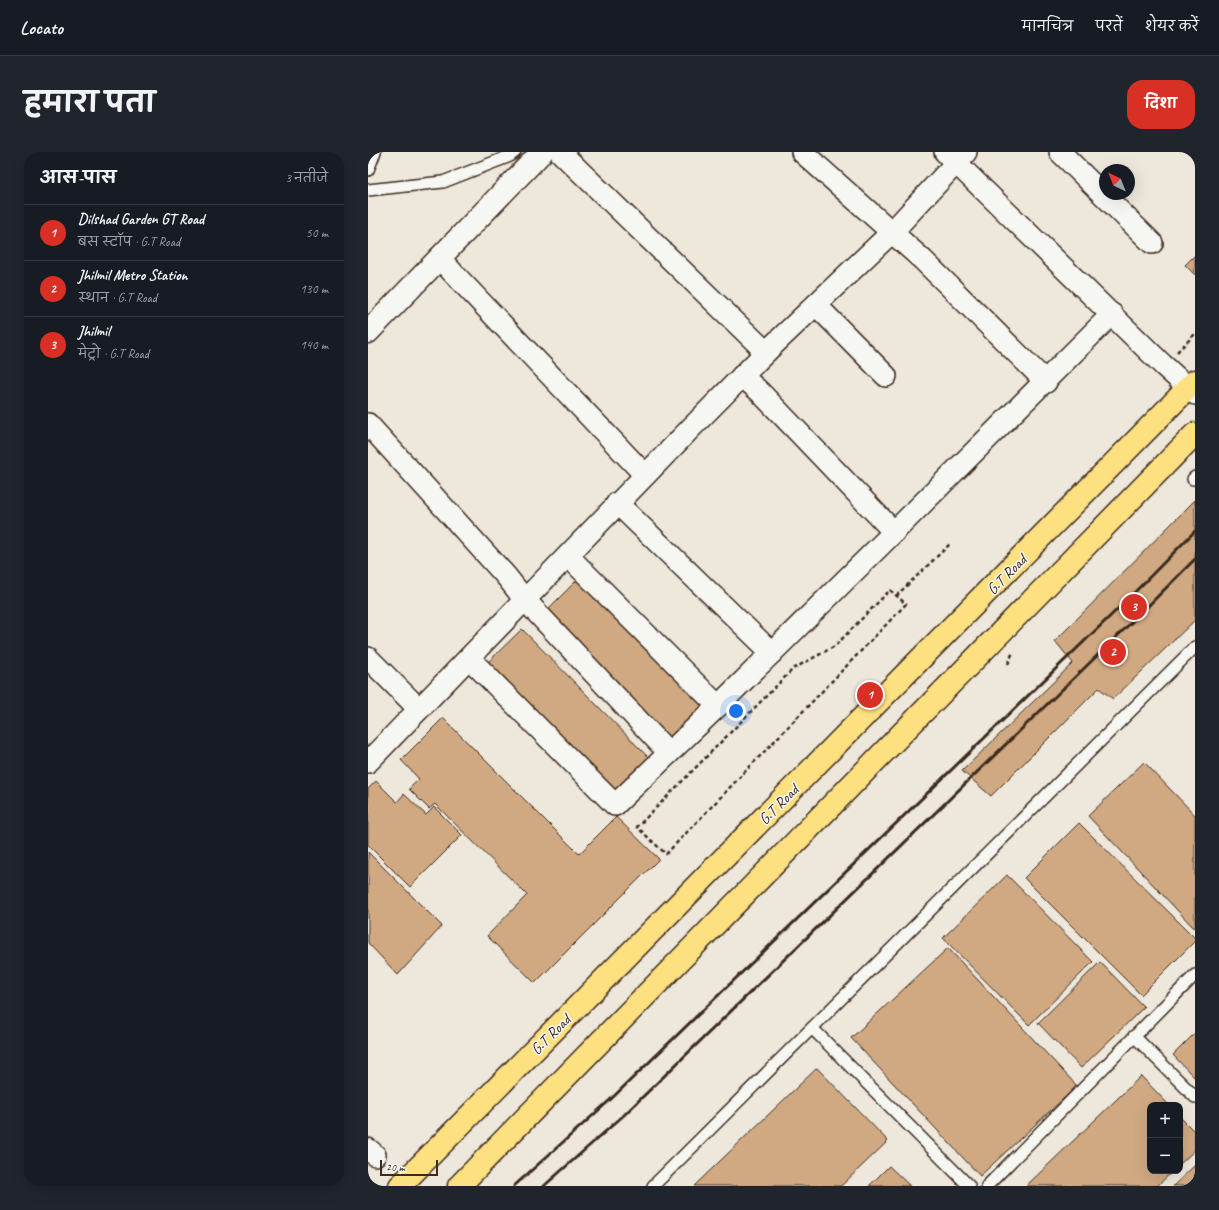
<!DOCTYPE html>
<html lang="hi">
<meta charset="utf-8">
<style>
:root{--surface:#171b24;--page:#20242c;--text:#f1f3f6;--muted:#9ea1a6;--line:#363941;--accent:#d93025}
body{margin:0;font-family:Caveat,"Playpen Sans Deva",sans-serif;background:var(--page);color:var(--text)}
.controls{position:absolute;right:12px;bottom:12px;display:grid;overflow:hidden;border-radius:8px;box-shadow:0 4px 16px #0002}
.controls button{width:36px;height:36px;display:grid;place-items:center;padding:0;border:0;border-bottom:1px solid var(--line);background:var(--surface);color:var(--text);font:20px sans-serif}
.compass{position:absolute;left:731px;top:12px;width:36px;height:36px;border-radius:50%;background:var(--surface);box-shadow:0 4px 16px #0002;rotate:317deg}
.scale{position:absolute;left:12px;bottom:10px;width:58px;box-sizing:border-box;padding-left:4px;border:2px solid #3b2a1e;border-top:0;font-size:11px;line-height:14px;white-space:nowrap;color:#3b2a1e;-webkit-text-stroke:3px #f6f6f2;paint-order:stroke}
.you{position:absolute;left:368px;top:559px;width:14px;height:14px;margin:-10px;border:3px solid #fff;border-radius:50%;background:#1a73e8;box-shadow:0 0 0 6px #1a73e833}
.badge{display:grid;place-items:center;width:26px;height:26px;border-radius:50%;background:var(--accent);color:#fff;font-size:13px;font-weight:700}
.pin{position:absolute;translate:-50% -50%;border:2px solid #fff;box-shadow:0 1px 4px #0006}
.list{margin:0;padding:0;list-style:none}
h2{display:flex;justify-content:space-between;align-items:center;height:52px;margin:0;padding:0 16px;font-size:17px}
h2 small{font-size:13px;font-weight:400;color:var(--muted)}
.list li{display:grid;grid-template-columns:26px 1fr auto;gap:12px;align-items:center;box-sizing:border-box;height:56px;padding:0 16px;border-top:1px solid var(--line)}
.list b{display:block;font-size:15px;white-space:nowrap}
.list p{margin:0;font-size:13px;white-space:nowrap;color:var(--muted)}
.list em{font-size:13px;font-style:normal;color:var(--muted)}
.map{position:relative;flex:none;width:827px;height:1034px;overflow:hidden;border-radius:16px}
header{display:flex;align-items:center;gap:24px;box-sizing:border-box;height:56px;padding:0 20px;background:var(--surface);border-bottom:1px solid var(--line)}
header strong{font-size:19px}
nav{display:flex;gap:22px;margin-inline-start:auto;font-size:14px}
.intro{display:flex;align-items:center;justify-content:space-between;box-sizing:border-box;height:96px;padding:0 24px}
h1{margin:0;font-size:28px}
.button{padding:10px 18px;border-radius:16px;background:var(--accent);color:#fff;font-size:14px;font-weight:700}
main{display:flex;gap:24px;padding:0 24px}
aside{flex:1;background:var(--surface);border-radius:16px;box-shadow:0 4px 16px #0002}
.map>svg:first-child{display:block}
.building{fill:#d0a982;stroke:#3b2a1e}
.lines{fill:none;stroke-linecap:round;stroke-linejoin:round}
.service-casing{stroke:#3b2a1e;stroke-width:14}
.minor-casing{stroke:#3b2a1e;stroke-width:24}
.tertiary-casing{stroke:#3b2a1e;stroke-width:25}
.trunk-casing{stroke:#3b2a1e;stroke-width:25}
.path{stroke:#3b2a1e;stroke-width:2.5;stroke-dasharray:4 3;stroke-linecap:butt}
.service{stroke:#f6f6f2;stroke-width:11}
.minor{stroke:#f6f6f2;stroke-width:21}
.tertiary{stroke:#f6f6f2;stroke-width:22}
.trunk{stroke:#fde080;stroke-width:22}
.rail{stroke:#3b2a1e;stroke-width:3}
.labels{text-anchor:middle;stroke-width:3;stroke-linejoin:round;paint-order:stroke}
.street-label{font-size:16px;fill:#3b2a1e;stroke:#f6f6f2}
</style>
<header>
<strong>Locato</strong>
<nav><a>मानचित्र</a><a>परतें</a><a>शेयर करें</a></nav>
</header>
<div class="intro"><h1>हमारा पता</h1><a class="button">दिशा</a></div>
<main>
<aside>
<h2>आस-पास<small>3 नतीजे</small></h2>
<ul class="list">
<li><span class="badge">1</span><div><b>Dilshad Garden GT Road</b><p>बस स्टॉप · G.T Road</p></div><em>50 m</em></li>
<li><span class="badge">2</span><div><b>Jhilmil Metro Station</b><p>स्थान · G.T Road</p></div><em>130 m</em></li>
<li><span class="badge">3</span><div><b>Jhilmil</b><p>मेट्रो · G.T Road</p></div><em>140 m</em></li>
</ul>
</aside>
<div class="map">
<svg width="827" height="1034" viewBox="0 0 827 1034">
<rect width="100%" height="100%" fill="#eee7dc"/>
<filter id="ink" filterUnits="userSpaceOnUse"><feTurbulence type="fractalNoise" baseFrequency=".025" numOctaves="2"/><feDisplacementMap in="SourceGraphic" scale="8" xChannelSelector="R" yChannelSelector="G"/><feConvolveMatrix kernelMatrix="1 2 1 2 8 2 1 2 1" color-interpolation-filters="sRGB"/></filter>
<g filter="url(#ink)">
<g class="building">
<polygon points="827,103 827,123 817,113"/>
<polygon points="827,348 827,468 745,547 731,536 623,644 594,619 705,511 687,489"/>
<polygon points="211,426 342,557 302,595 175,462"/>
<polygon points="154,477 283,608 248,645 118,512"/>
<polygon points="75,566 211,702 248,665 291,707 167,831 119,784 159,743 67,652 61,657 41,637 51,627 33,608"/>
<polygon points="776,610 827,663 827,777 720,664"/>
<polygon points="8,629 29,650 36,642 58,663 66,655 94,683 42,735 0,693 0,637"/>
<polygon points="711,671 827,786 827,789 773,843 656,726"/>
<polygon points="0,700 74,774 30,823 0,791"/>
<polygon points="639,723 725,810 661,873 575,786"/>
<polygon points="580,796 709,934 612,1024 483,886"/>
<polygon points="732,810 776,855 713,916 670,871"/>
<polygon points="827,881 827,926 805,903"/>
<polygon points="449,916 520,989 473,1034 326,1034"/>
<polygon points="773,924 801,953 782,953 782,1019 805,1019 789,1034 658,1034"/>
<polygon points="812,965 827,980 827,998 812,1012"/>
<polygon points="827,1013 827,1034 805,1034"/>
<polygon points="521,1014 542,1034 501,1034"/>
</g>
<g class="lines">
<defs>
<g id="service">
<polyline points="0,18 7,0"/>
<polyline points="0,38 75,30 142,4 147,0"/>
<polyline points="825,327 827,325"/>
<polyline points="444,876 601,1034"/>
<polyline points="766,884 827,945"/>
<polyline points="285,1034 827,495"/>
<polyline points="619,1034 827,823"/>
</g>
<g id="minor">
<polyline points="192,0 398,200"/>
<polyline points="434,0 555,108 678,230"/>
<polyline points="577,0 795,213 827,242"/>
<polyline points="692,0 784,91"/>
<polyline points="71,106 277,323"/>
<polyline points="448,153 518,224"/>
<polyline points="374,224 392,240 526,380"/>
<polyline points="0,272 138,424 157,448 301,601"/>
<polyline points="249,351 404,501"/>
<polyline points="200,404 350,554"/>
<polyline points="0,506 51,557"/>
<polyline points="101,506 247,653 350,554 526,380 744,162"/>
<polyline points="0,610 324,275 398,200 524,80 598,0"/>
<polyline points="0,997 7,1003"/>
</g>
<polyline id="tertiary" points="0,180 174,0"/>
<g id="trunk">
<polyline points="32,1034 827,229"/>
<polyline points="91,1034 827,282"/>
</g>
</defs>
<use href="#service" class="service-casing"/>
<use href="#minor" class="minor-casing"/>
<use href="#tertiary" class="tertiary-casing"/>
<use href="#trunk" class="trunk-casing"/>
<g class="path">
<polyline points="809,200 827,182"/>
<polygon points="522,438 538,452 298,702 269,675 425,517 467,494"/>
<polyline points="528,444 582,392"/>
<polyline points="640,512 645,500"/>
</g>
<use href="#service" class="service"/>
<use href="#minor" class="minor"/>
<use href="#tertiary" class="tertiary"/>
<use href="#trunk" class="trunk"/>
<g class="rail">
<polyline points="146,1034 242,948 759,448 827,379"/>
<polyline points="176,1034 256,963 772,462 827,407"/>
</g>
</g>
</g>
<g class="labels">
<g class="street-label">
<text transform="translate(638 422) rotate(-45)" y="6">G.T Road</text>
<text transform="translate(410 652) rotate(-45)" y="6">G.T Road</text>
<text transform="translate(182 882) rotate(-45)" y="6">G.T Road</text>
</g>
</g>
</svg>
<div class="controls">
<button>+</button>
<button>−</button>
</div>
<svg class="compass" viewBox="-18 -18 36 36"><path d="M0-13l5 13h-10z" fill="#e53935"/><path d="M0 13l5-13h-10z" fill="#9ea1a6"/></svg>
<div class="scale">20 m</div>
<div class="you"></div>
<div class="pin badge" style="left:502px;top:543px">1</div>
<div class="pin badge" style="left:745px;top:500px">2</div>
<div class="pin badge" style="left:766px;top:455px">3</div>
</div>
</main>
